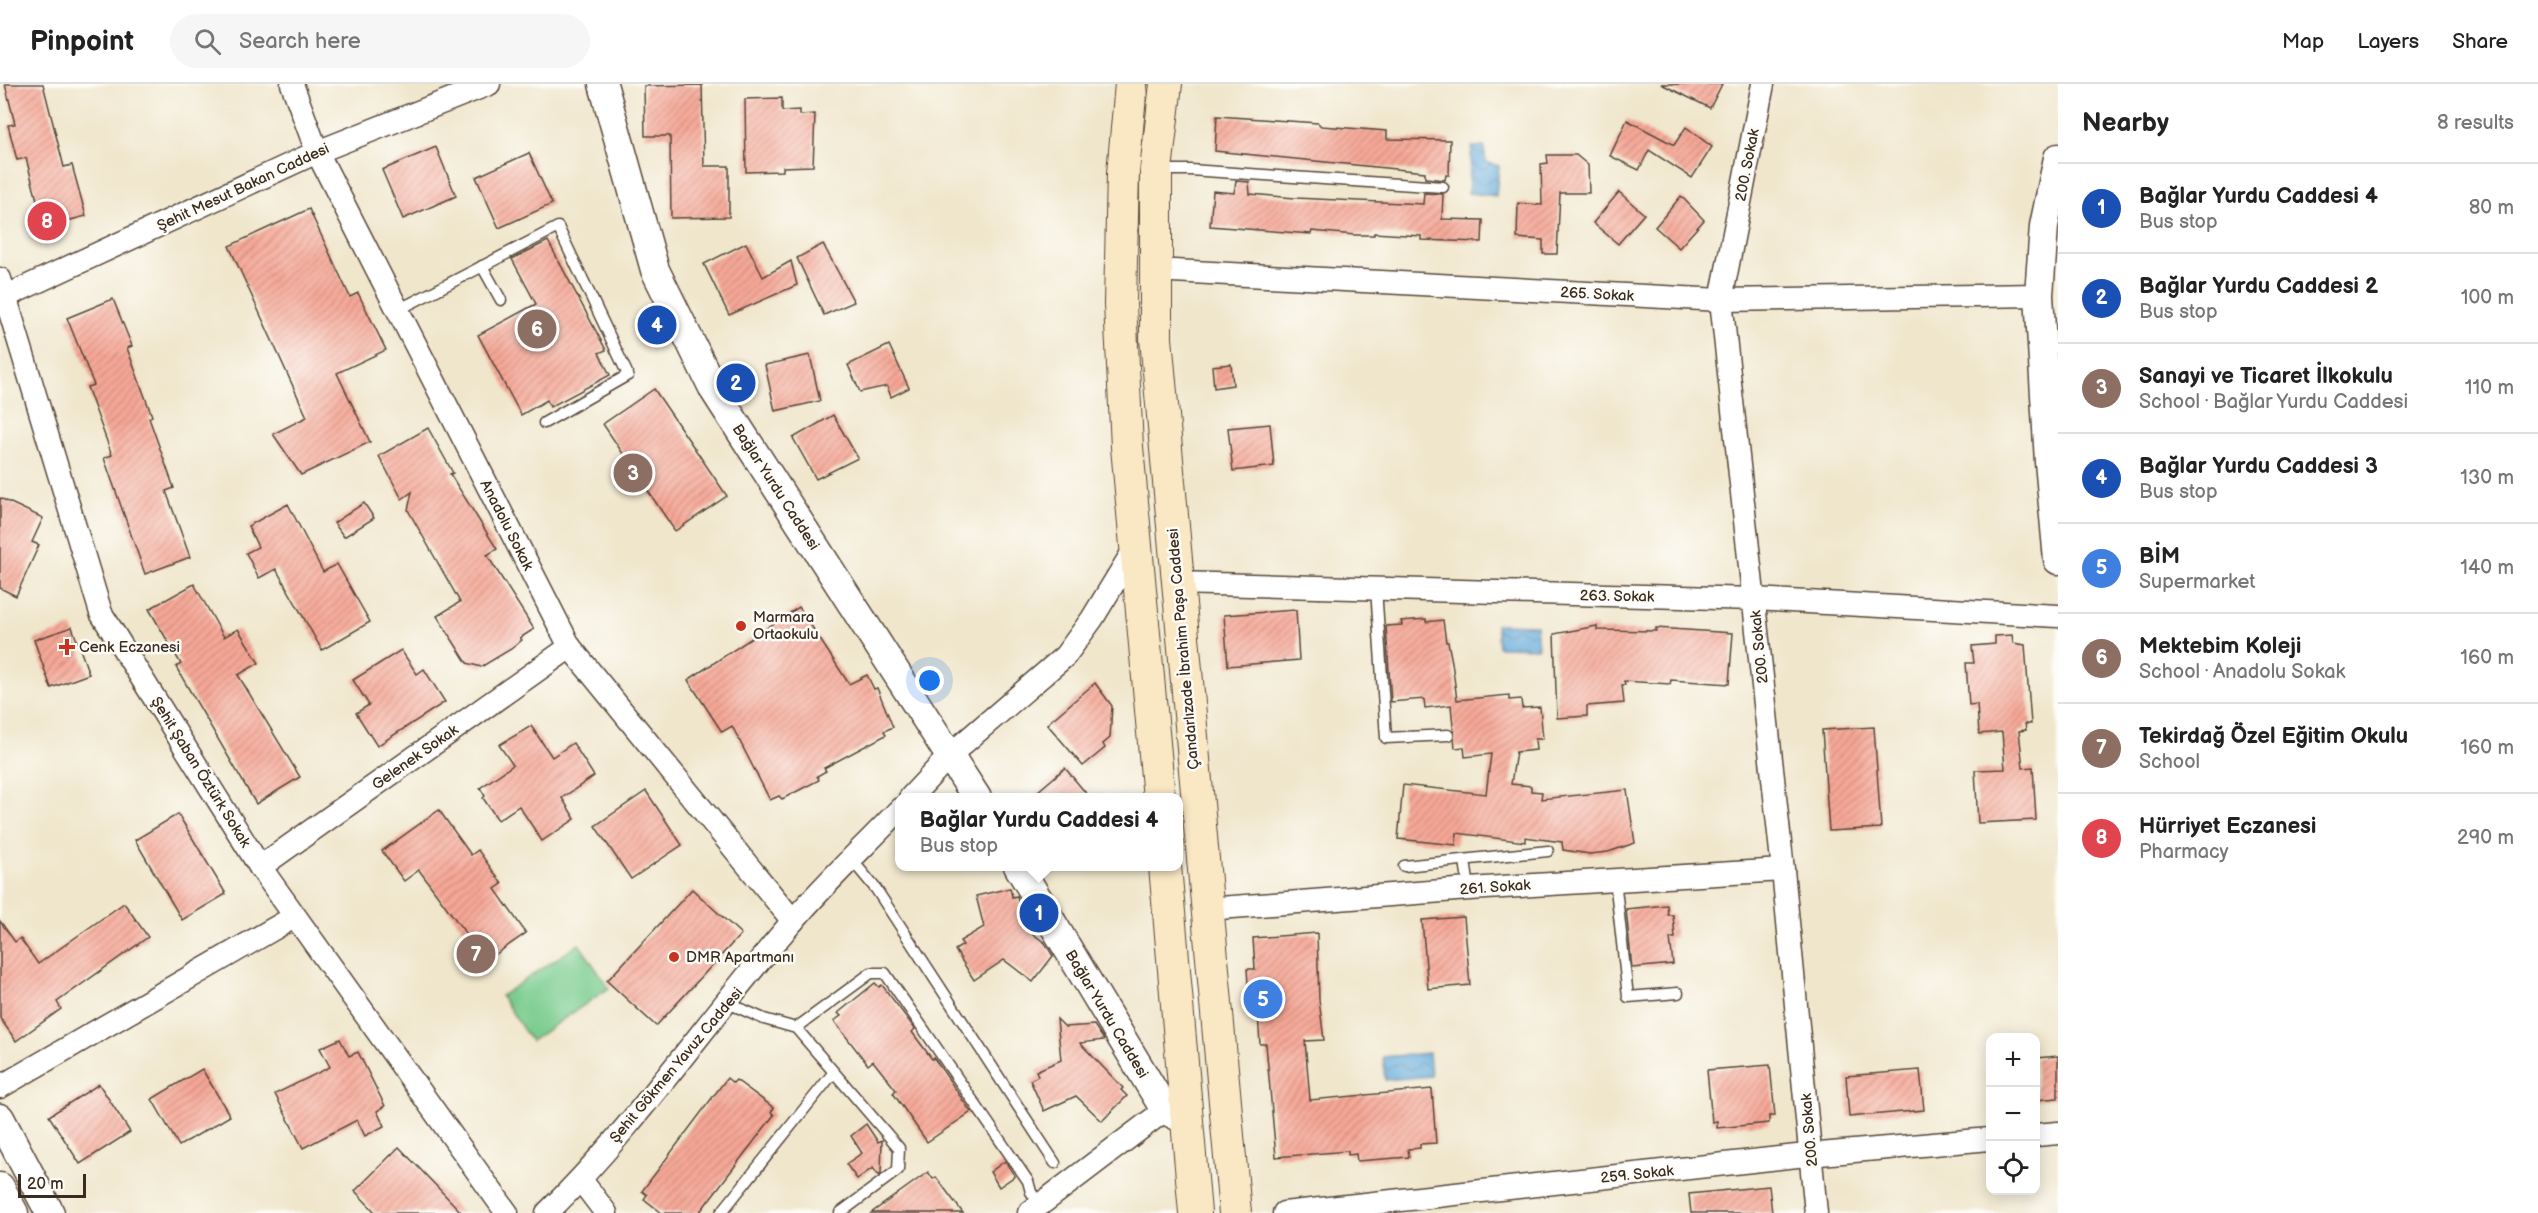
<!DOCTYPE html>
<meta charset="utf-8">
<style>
:root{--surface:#fff;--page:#f6f6f6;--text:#222;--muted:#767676;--line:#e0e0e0;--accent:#c8321e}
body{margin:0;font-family:"Balsamiq Sans",sans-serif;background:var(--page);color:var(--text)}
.controls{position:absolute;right:18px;bottom:18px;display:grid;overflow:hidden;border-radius:12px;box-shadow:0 3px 15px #0003}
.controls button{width:54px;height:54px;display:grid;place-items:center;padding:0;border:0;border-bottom:2px solid var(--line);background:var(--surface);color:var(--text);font:30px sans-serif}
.scale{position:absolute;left:18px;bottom:15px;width:68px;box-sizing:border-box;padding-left:6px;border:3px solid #3b2a1e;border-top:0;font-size:16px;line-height:21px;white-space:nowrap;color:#3b2a1e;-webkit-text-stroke:4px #fdfcf7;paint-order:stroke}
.you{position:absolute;left:930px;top:597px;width:21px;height:21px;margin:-15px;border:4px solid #fff;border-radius:50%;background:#1a73e8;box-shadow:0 0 0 9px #1a73e833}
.badge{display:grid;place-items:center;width:39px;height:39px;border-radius:50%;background:var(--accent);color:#fff;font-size:20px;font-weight:700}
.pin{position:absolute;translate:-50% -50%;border:3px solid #fff;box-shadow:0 2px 6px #0006}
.popup{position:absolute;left:895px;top:709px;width:288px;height:78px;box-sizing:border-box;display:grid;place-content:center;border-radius:12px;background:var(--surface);filter:drop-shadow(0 2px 4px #0005);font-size:20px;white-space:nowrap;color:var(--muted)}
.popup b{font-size:22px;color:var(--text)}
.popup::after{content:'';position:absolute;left:50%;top:100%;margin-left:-12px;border:12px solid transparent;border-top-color:var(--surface)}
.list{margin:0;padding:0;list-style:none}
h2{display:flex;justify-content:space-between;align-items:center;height:78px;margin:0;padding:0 24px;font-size:26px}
h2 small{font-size:20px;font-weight:400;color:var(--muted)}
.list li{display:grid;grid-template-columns:39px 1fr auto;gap:18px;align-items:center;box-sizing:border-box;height:90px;padding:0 24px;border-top:2px solid var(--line)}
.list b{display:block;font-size:22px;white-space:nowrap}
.list p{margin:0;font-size:20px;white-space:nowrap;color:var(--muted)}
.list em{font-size:20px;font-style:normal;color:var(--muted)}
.icon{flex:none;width:33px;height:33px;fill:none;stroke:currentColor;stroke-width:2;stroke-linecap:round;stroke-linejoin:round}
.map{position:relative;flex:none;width:2058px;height:1129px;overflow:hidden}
header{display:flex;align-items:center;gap:36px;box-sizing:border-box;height:84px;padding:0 30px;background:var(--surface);border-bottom:2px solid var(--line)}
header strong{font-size:28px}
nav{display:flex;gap:33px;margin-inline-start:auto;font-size:21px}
.search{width:420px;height:54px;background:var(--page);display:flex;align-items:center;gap:15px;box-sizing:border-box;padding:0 21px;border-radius:33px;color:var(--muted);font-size:22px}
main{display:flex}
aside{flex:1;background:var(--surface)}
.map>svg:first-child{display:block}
.garden{fill:#79cc8e;stroke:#5a7b56;stroke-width:1.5}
.water{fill:url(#water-waves);stroke:#506a7c;stroke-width:1.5}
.building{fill:url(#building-hatch)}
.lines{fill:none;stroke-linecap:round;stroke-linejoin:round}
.service-casing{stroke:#564638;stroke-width:13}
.minor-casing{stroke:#564638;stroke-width:25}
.tertiary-casing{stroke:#564638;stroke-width:31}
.secondary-casing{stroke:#564638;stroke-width:34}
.service{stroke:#fff;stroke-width:10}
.minor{stroke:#fff;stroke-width:22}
.tertiary{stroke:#fff;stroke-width:28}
.secondary{stroke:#fae7c3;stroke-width:32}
.poi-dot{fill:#c8321e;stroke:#fdfcf7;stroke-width:2}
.labels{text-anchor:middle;stroke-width:5;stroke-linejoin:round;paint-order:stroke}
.street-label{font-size:15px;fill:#3b2a1e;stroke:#fdfcf7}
.poi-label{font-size:15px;fill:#3b2a1e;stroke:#fdfcf7;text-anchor:start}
</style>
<header>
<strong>Pinpoint</strong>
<div class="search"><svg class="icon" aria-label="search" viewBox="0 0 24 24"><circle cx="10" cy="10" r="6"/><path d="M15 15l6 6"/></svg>Search here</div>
<nav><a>Map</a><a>Layers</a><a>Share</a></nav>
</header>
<main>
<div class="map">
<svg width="2058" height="1129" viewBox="0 0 2058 1129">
<defs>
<pattern id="water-waves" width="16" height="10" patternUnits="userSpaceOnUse" patternTransform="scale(1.5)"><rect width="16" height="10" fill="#65abdb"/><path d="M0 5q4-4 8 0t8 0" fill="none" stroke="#548bb1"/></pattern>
<pattern id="building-hatch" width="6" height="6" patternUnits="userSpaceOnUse" patternTransform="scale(1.5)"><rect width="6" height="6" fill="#f7a897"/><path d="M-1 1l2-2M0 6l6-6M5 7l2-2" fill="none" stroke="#c9897b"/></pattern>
</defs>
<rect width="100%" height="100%" fill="#fdfcf7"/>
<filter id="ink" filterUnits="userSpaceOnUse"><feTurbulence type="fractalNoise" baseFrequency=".0167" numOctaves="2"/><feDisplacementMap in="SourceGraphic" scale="12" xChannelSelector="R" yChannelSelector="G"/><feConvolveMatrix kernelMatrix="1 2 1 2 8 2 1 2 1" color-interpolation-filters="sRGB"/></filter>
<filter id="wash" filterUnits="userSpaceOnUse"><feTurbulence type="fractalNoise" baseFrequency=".008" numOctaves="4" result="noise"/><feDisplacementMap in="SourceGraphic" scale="24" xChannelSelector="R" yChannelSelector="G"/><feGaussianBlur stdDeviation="1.35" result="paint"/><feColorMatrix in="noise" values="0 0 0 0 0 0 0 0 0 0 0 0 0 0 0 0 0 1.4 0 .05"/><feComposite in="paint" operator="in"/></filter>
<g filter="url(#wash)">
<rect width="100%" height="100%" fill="#f0e6cc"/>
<polygon class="garden" points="579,860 609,904 531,957 501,912"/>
<g class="water">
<polygon points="1472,63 1484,63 1486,78 1499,82 1496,112 1468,109"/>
<polygon points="1496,540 1536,541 1538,564 1498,563"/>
<polygon points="1429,969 1431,992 1385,996 1383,973"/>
</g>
<g id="blocks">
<g class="building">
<polygon points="5,0 43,0 64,83 72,81 86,132 44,143 26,74 17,76 8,41 15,40"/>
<polygon points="1661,0 1722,0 1710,24"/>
<polygon points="702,1 704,82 729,82 729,133 671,134 670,52 645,52 644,2"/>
<polygon points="782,14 782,27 800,26 800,31 815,30 813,82 783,83 783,87 746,88 745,15"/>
<polygon points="1217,32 1318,39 1321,42 1387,47 1387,55 1450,56 1449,91 1446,91 1445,96 1425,94 1425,88 1215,67"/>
<polygon points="1627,36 1674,61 1686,43 1712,63 1692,94 1649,66 1639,86 1610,72"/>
<polygon points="436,63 456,112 403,135 382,86"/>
<polygon points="529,69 552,120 499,144 476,93"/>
<polygon points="1547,71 1576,71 1588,81 1589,109 1560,109 1557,170 1543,170 1543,156 1517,154 1518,119 1542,121 1541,80 1548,79"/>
<polygon points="1236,97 1249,98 1250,110 1295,114 1423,120 1424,109 1443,110 1442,135 1483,136 1482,158 1421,156 1421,152 1374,149 1374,151 1355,151 1312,147 1311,150 1210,142 1213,107 1234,109"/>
<polygon points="1619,108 1644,130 1618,160 1593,139"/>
<polygon points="1681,112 1704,136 1679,164 1655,143"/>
<polygon points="309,125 350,213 358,209 386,266 337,289 370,358 301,391 273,350 307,333 229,162"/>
<polygon points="548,157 606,266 599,269 610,291 550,323 547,316 521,331 478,251 536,220 512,175"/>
<polygon points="746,159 763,193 791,177 797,201 729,231 704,180"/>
<polygon points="823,160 854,218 824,231 797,174"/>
<polygon points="113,215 132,262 127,264 152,332 149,334 174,404 166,407 190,473 145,490 104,374 112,371 87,303 94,301 67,234"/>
<polygon points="889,261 909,304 891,313 887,302 860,308 848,281"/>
<polygon points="810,271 820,317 775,327 765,281"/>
<polygon points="1231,280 1233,301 1214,304 1212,282"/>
<polygon points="654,305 727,412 675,447 603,340"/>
<polygon points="833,331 858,374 816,395 793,354"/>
<polygon points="1270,340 1274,382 1233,387 1228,344"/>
<polygon points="428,344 453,389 450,390 497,465 487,471 534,545 520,554 522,556 511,565 481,583 467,579 437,532 460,518 408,426 412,408 402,415 379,372"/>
<polygon points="0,414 43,434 32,458 39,461 16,512 0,504"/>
<polygon points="364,419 374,434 344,453 334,439"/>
<polygon points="288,420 323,488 337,480 370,538 322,566 276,485 259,494 246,469 258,463 248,442"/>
<polygon points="194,500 224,553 238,545 259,579 238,591 300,693 256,720 176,583 181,580 149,525"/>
<polygon points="799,523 849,600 867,591 874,605 877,604 893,643 884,647 886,651 824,684 826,687 817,692 819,696 782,715 779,712 770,716 732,642 722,648 688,596"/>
<polygon points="1296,526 1299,576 1228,582 1224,531"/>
<polygon points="1426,535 1426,538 1443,536 1446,558 1448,558 1452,578 1457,616 1509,611 1509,616 1521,615 1522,624 1540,623 1543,655 1535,655 1536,666 1516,668 1511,700 1531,702 1531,707 1542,708 1541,715 1627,706 1635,759 1608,768 1590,770 1563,766 1562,758 1525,753 1525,758 1457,749 1456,761 1398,755 1403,701 1486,710 1491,670 1465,673 1464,663 1455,664 1451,621 1425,624 1424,615 1391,618 1386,542 1402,541 1401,537"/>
<polygon points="1597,542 1597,546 1656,547 1656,544 1733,549 1729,600 1671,596 1670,600 1624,597 1625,601 1622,601 1624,619 1587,622 1587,632 1557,634 1554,550"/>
<polygon points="72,543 89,590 51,604 34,556"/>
<polygon points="2012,551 2013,559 2025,561 2031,640 2025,640 2026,646 2019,647 2023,684 2033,683 2036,736 1978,739 1975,686 2005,685 2002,648 1979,650 1977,620 1969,621 1966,579 1974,579 1972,562 1995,560 1995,552"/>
<polygon points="401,566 417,590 424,585 445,618 377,662 356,629 369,621 353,596"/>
<polygon points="1095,599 1112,622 1110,654 1103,660 1105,664 1083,682 1047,640"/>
<polygon points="531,642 552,673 573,659 594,692 562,714 575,735 542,757 519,722 498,736 483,714 485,712 480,704 513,681 499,661"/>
<polygon points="1874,643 1881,744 1829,747 1822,646"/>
<polygon points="1065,684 1090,714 1030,714"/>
<polygon points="646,707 682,761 631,795 595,742"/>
<polygon points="439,726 471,771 478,766 502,800 495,805 526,849 486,877 419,786 404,797 382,767"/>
<polygon points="178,730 226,810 182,836 135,756"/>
<polygon points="1010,804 1012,813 1017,812 1024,843 1045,859 1053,872 1033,898 1004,876 974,896 955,866 963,861 960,857 984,843 976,812"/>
<polygon points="692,805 741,850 656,942 607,897"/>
<polygon points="124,819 148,853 57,918 61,925 16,957 0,934 0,837 15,858 20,854 38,880"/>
<polygon points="1667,821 1668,831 1673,831 1675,854 1670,854 1673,880 1632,884 1626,825"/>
<polygon points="1464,833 1470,901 1428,905 1422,836"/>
<polygon points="1317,849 1319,916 1324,956 1305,957 1310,1016 1432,1005 1436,1059 1420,1060 1420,1064 1408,1065 1409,1073 1357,1077 1356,1070 1348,1071 1348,1067 1276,1073 1266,960 1260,960 1258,930 1250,931 1247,885 1255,885 1253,854"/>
<polygon points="875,899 879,903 882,901 915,945 912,948 932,975 934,974 971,1028 927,1058 893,1009 896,1006 873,977 868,981 834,937 841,932 838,929"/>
<polygon points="1057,935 1065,943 1094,941 1104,956 1080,959 1123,1004 1121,1006 1127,1012 1102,1037 1076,1012 1044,1027 1030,996 1038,992 1036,987 1061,976"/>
<polygon points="340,955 349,972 358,968 385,1022 377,1027 384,1042 365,1052 357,1036 303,1064 275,1010 330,983 320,964"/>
<polygon points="2058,972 2058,1014 2036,1016 2036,974"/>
<polygon points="1770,981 1775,1032 1769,1032 1769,1039 1717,1044 1717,1037 1712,1038 1707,986"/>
<polygon points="202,985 230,1032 179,1062 152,1015"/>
<polygon points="1920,986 1924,1026 1849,1033 1846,992"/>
<polygon points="727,994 733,999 736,996 774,1024 771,1028 774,1031 699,1129 662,1129 644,1115 647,1111 642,1107"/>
<polygon points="99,1000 130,1048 80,1080 49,1032"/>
<polygon points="866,1040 878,1058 882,1056 881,1090 878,1091 873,1084 857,1095 846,1080 862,1069 851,1052"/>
<polygon points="399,1063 462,1129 376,1129 355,1107"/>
<polygon points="1005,1077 1015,1092 999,1103 990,1088"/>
<polygon points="928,1088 933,1095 936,1093 963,1129 871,1129"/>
<polygon points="1769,1102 1772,1129 1691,1129 1689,1110"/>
</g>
</g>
</g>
<g filter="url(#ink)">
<use href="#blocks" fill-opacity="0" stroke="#564638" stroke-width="1.5"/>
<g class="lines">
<defs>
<g id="service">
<polyline points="1159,86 1190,86 1443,103"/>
<polyline points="482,182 501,216"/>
<polyline points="398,226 558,143 628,291 544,339"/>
<polyline points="1376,504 1386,654 1448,651"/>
<polyline points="852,776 876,805 1055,1079"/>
<polyline points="1465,776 1469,805"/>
<polyline points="1404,782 1548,767"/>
<polyline points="1615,795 1628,913 1678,909"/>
<polyline points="728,919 764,935 796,944 899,1064 898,1086 840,1129"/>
<polyline points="796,944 871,889 885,889 1028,1097 1031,1108 1040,1121"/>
<polyline points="721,1129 834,988"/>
</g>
<g id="minor">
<polyline points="292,0 317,68 570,563 793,837"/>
<polyline points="1763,0 1721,216 1783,786 1816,1129"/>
<polyline points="1154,186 1721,216 2039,211"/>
<polyline points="0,195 101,529 260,783 507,1129"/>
<polyline points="0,215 317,68 489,0"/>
<polyline points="1176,499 1754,515 2058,532"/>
<polyline points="910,714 951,670 1065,572 1092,535 1137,461"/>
<polyline points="260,783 570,563"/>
<polyline points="1206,825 1469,805 1783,786"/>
<polyline points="0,1003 294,833"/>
<polyline points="2036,1051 2058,1049"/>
<polyline points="581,1096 606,1129"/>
<path d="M547 1129C638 1040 709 933 793 837 826 798 864 763 900 725"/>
<polyline points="1029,1129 1165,1026"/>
<polyline points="1284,1129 1797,1072 1990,1055"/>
</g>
<g id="tertiary">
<polyline points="603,0 655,186 714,306 977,714"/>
<polyline points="2058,74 2044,142 2039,211 2049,378 2058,476"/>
<polyline points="1018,782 1165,1026 1187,1037"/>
<polyline points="0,1034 50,1129"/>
<polyline points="0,1103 14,1129"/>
</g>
<g id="secondary">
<polyline points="1131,0 1123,89 1120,220 1127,363 1159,714"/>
<polyline points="1166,0 1156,86 1156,254 1235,1129"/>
<polyline points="1165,782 1195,1129"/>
</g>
</defs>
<use href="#service" class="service-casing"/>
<use href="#minor" class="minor-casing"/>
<use href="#tertiary" class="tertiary-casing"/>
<use href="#secondary" class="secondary-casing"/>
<use href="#service" class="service"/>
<use href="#minor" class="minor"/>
<use href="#tertiary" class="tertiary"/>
<use href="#secondary" class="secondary"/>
</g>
</g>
<g class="poi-dot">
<circle cx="741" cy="542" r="6"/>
<path d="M64 554h6v6h6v6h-6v6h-6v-6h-6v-6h6z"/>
<circle cx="674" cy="873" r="6"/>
</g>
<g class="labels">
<g class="street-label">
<text transform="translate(1747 81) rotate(-79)" y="5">200. Sokak</text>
<text transform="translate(243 103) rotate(-25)" y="5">Şehit Mesut Bakan Caddesi</text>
<text transform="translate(1597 210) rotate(3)" y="5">265. Sokak</text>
<text transform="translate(776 403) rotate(57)" y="5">Bağlar Yurdu Caddesi</text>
<text transform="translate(507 441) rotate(63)" y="5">Anadolu Sokak</text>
<text transform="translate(1617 512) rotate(1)" y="5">263. Sokak</text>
<text transform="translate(1759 563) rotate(-96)" y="5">200. Sokak</text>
<text transform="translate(1183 565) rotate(-95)" y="5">Çandarlızade İbrahim Paşa Caddesi</text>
<text transform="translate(415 673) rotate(-35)" y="5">Gelenek Sokak</text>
<text transform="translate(201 688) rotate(58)" y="5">Şehit Şaban Öztürk Sokak</text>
<text transform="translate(1495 803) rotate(-4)" y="5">261. Sokak</text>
<text transform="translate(1107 930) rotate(59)" y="5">Bağlar Yurdu Caddesi</text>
<text transform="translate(676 981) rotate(-50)" y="5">Şehit Gökmen Yavuz Caddesi</text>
<text transform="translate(1809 1046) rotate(-95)" y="5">200. Sokak</text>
<text transform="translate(1637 1090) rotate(-6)" y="5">259. Sokak</text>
</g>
<g class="poi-label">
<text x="753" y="538">Marmara<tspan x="753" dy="17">Ortaokulu</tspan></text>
<text x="79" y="568">Cenk Eczanesi</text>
<text x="686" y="878">DMR Apartmanı</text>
</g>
</g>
</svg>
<div class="controls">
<button>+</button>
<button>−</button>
<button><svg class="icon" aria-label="locate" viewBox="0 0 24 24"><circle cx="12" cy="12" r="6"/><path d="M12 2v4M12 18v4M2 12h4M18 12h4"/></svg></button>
</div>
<div class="scale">20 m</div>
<div class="you"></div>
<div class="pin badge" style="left:1039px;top:829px;background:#1a4fb4">1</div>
<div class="popup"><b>Bağlar Yurdu Caddesi 4</b>Bus stop</div>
<div class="pin badge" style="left:736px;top:299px;background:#1a4fb4">2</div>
<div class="pin badge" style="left:633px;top:389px;background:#8d6e63">3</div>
<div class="pin badge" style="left:657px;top:241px;background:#1a4fb4">4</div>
<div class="pin badge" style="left:1263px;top:915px;background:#3f7fe0">5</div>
<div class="pin badge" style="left:537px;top:245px;background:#8d6e63">6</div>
<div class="pin badge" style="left:476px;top:870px;background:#8d6e63">7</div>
<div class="pin badge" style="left:47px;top:137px;background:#e0444e">8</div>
</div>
<aside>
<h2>Nearby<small>8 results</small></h2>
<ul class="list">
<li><span class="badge" style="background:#1a4fb4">1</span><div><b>Bağlar Yurdu Caddesi 4</b><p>Bus stop</p></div><em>80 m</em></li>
<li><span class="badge" style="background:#1a4fb4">2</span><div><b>Bağlar Yurdu Caddesi 2</b><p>Bus stop</p></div><em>100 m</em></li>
<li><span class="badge" style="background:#8d6e63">3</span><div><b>Sanayi ve Ticaret İlkokulu</b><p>School · Bağlar Yurdu Caddesi</p></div><em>110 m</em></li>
<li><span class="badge" style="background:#1a4fb4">4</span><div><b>Bağlar Yurdu Caddesi 3</b><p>Bus stop</p></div><em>130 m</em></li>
<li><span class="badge" style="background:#3f7fe0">5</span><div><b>BİM</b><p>Supermarket</p></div><em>140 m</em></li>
<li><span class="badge" style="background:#8d6e63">6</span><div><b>Mektebim Koleji</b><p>School · Anadolu Sokak</p></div><em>160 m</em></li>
<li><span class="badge" style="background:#8d6e63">7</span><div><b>Tekirdağ Özel Eğitim Okulu</b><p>School</p></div><em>160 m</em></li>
<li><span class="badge" style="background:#e0444e">8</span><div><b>Hürriyet Eczanesi</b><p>Pharmacy</p></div><em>290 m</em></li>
</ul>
</aside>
</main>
